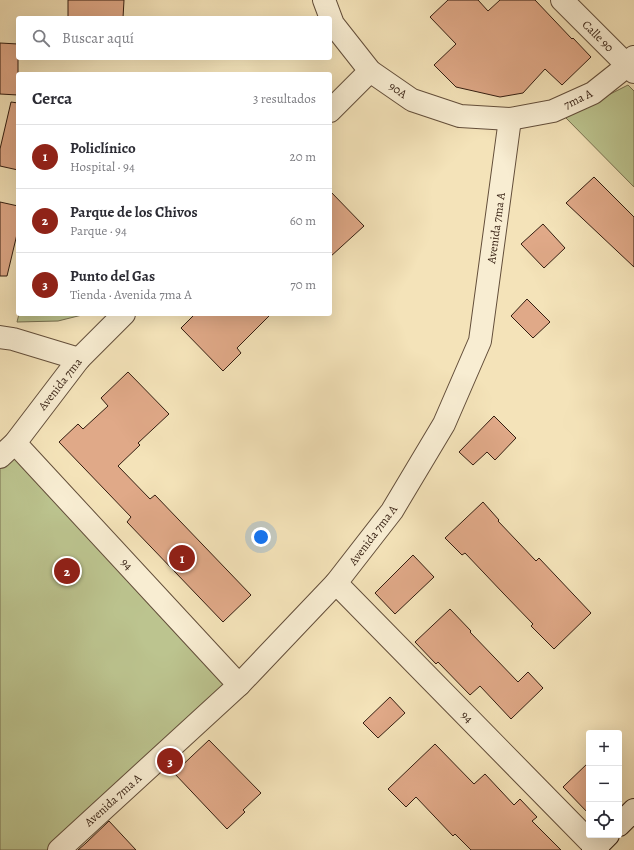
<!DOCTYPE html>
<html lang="es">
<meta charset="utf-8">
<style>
:root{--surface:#fff;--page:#f2f2f3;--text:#2b2b33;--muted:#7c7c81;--line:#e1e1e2;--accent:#8f2418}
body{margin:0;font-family:Alegreya,serif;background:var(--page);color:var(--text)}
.controls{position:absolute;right:12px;bottom:12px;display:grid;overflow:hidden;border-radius:4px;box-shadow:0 4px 16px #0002}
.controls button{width:36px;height:36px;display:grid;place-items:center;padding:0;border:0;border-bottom:1px solid var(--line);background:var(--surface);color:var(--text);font:20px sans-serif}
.you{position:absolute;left:261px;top:537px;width:14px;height:14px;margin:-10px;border:3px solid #fff;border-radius:50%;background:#1a73e8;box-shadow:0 0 0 6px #1a73e833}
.badge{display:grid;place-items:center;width:26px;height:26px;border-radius:50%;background:var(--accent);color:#fff;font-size:13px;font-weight:700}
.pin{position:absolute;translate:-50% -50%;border:2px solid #fff;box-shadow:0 1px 4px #0006}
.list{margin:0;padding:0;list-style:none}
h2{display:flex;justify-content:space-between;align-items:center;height:52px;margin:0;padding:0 16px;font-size:17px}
h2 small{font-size:13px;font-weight:400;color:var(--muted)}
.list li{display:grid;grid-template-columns:26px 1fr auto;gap:12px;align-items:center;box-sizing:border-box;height:64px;padding:0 16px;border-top:1px solid var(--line)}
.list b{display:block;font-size:15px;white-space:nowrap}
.list p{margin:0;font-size:13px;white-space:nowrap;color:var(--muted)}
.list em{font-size:13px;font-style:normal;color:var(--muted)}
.icon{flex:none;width:22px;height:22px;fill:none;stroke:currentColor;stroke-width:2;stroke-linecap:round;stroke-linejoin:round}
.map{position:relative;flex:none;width:634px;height:850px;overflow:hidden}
.search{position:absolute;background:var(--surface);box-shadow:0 4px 16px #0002;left:16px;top:16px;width:316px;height:44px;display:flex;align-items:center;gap:10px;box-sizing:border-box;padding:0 14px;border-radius:4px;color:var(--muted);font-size:15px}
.panel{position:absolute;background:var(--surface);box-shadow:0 4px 16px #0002;left:16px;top:72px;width:316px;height:244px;border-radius:4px}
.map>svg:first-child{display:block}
.green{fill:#bcc48f;stroke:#787050}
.building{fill:#e0a988;stroke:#331d10}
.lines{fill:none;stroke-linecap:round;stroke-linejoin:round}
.street-casing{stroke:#634e3a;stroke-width:24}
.secondary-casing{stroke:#331d10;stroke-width:24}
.street{stroke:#f8edd2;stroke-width:22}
.secondary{stroke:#f8edd2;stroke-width:22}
.labels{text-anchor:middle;stroke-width:4;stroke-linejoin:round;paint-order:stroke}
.street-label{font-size:12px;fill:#331d10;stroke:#f8edd2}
</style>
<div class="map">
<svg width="634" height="850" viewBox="0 0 634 850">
<rect width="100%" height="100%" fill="#f4e3b9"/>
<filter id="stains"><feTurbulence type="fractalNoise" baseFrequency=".005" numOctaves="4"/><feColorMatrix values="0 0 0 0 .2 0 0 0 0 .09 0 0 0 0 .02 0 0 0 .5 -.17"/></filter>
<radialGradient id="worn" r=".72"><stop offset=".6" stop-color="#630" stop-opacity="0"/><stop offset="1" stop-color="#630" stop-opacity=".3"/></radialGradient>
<g class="green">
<polygon points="628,85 634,91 634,187 565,117"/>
<polygon points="19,314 86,314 58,321 17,322"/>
<polygon points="15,443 239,685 59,850 0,850 0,457"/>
</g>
<g class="building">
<polygon points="68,0 124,0 123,18 68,17"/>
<polygon points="448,0 478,0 488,11 500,0 535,0 572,39 573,38 591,57 562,85 545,69 523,93 500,97 456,87 434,65 456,44 430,17"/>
<polygon points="0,43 18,44 18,95 0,94"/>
<polygon points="11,102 18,103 18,170 0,166 0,149"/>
<polygon points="594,177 634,217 634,267 566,203"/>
<polygon points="330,191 364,226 330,257"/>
<polygon points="0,202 18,206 18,230 7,276 0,276"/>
<polygon points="543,224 565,248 544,268 521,244"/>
<polygon points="527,299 550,322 533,338 511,316"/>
<polygon points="195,314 271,314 237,348 241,353 223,371 181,328"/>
<polygon points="128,372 169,414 138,443 140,445 118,466 150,499 155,495 251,595 223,622 127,522 131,517 59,442 78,424 83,429 108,406 101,398"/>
<polygon points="494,416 516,438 495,460 487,452 473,465 459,452"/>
<polygon points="483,502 499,520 498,521 536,561 539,558 591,613 554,649 531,626 533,624 503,593 465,553 462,555 445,538"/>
<polygon points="413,555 434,577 395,614 375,593"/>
<polygon points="450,609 471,631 470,632 518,682 528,672 543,688 511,719 480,686 470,695 438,662 436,664 415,642"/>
<polygon points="390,697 405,713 378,738 363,723"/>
<polygon points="209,740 261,793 243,810 245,812 227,829 174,773"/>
<polygon points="435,744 474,784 485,774 514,805 520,799 537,817 532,821 561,850 471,850 455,834 453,836 416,797 406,807 388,789"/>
<polygon points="589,762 589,814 563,787"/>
<polygon points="109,821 136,850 78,850 86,843"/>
</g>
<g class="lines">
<defs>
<g id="street">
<polyline points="324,0 333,24 370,71 412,100 460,116 510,119 553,111 593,93 627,66 634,57"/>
<polyline points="562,0 634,72"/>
<polyline points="330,111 370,71"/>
<polyline points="0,337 13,339 79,359"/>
<polyline points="15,443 239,685"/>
<polyline points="0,457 15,443 79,359 124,314"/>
<polyline points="336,583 598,850"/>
<polyline points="59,850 239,685 336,583 392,511 444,424 480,341 510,119"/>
</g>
<g id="secondary">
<polyline points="619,825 634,810"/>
<polyline points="593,850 608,835"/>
</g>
</defs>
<use href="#street" class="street-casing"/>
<use href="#secondary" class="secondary-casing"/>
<use href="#street" class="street"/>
<use href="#secondary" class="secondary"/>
</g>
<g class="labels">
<g class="street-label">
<text transform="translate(598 36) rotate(45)" y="4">Calle 90</text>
<text transform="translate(398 90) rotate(34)" y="4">90A</text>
<text transform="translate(578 99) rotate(-26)" y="4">7ma A</text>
<text transform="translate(496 228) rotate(-82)" y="4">Avenida 7ma A</text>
<text transform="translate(60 384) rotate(-52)" y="4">Avenida 7ma</text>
<text transform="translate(373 535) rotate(-53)" y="4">Avenida 7ma A</text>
<text transform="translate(127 564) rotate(47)" y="4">94</text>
<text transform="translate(467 717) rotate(46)" y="4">94</text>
<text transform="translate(113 800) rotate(-42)" y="4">Avenida 7ma A</text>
</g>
</g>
<rect width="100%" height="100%" filter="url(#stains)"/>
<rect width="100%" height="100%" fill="url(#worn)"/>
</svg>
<div class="controls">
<button>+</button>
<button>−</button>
<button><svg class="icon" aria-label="locate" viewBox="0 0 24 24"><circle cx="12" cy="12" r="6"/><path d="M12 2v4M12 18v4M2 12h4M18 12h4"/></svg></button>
</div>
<div class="you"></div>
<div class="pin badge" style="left:182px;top:558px">1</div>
<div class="pin badge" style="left:67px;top:571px">2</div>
<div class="pin badge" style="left:170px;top:761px">3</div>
<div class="search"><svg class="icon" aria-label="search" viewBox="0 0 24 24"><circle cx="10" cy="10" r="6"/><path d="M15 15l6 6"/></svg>Buscar aquí</div>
<section class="panel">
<h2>Cerca<small>3 resultados</small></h2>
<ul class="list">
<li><span class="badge">1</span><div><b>Policlínico</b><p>Hospital · 94</p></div><em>20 m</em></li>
<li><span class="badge">2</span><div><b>Parque de los Chivos</b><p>Parque · 94</p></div><em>60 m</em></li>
<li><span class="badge">3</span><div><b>Punto del Gas</b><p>Tienda · Avenida 7ma A</p></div><em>70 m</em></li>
</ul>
</section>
</div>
